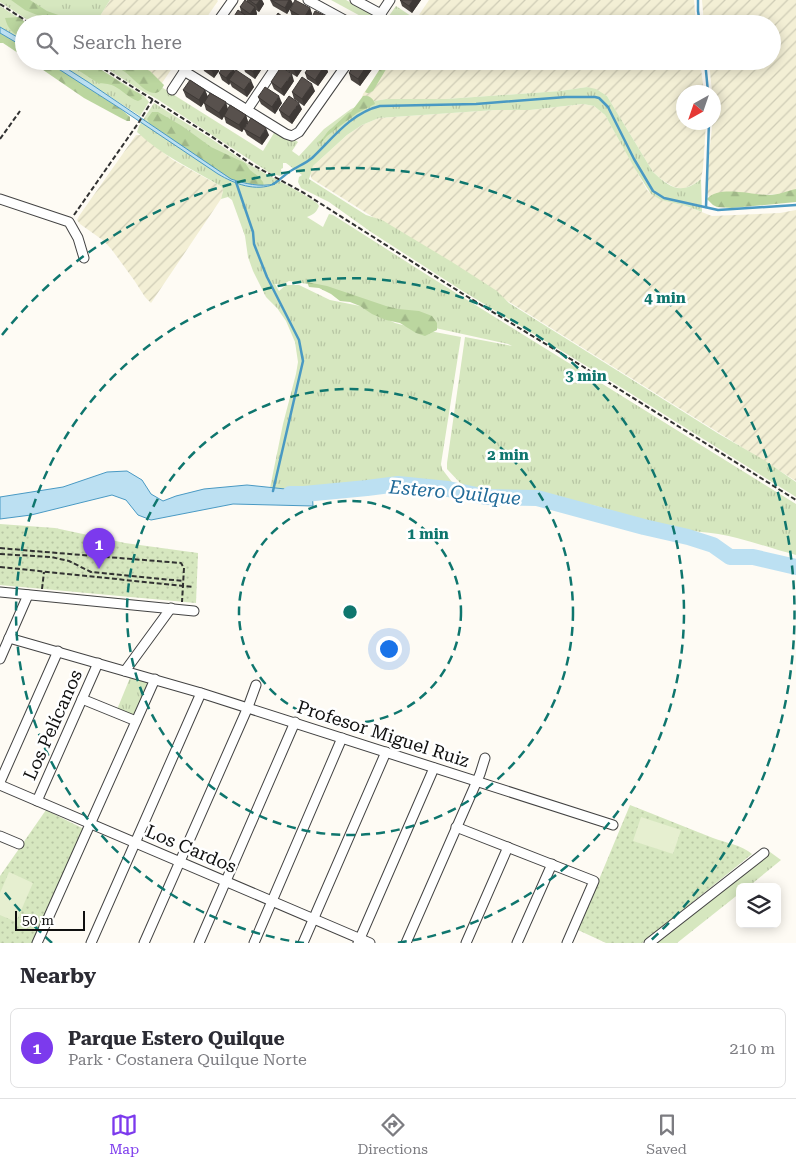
<!DOCTYPE html>
<meta charset="utf-8">
<style>
:root{--surface:#fff;--page:#f2f2f3;--text:#2b2b33;--muted:#7c7c81;--line:#e1e1e2;--accent:#7c3aed}
body{margin:0;font-family:"Roboto Serif",serif;background:var(--page);color:var(--text)}
.controls{position:absolute;right:15px;bottom:15px;display:grid;overflow:hidden;border-radius:8px;box-shadow:0 2px 12px #0003}
.controls button{width:45px;height:45px;display:grid;place-items:center;padding:0;border:0;border-bottom:1px solid var(--line);background:var(--surface);color:var(--text);font:25px sans-serif}
.compass{position:absolute;left:676px;top:85px;width:45px;height:45px;border-radius:50%;background:var(--surface);box-shadow:0 2px 12px #0003;rotate:220deg}
.scale{position:absolute;left:15px;bottom:12px;width:70px;box-sizing:border-box;padding-left:5px;border:2px solid #101010;border-top:0;font-size:14px;line-height:18px;white-space:nowrap;color:#101010;-webkit-text-stroke:4px #fff;paint-order:stroke}
.you{position:absolute;left:388px;top:648px;width:18px;height:18px;margin:-12px;border:4px solid #fff;border-radius:50%;background:#1a73e8;box-shadow:0 0 0 8px #1a73e833}
.badge{display:grid;place-items:center;width:32px;height:32px;border-radius:50%;background:var(--accent);color:#fff;font-size:16px;font-weight:700}
.pin{position:absolute;translate:-50% -41px;filter:drop-shadow(0 1px 2px #0008)}
.pin::after{content:'';position:absolute;top:26px;width:18px;height:15px;background:inherit;clip-path:polygon(0 0,100% 0,50% 100%)}
.list{margin:0;padding:0;list-style:none}
h2{display:flex;justify-content:space-between;align-items:center;height:65px;margin:0;padding:0 20px;font-size:21px}
h2 small{font-size:16px;font-weight:400;color:var(--muted)}
.list li{display:grid;grid-template-columns:32px 1fr auto;gap:15px;align-items:center;box-sizing:border-box;height:80px;margin:0 10px 10px;padding:0 10px;border:1px solid var(--line);border-radius:8px}
.list b{display:block;font-size:19px;white-space:nowrap}
.list p{margin:0;font-size:16px;white-space:nowrap;color:var(--muted)}
.list em{font-size:16px;font-style:normal;color:var(--muted)}
.icon{flex:none;width:28px;height:28px;fill:none;stroke:currentColor;stroke-width:2;stroke-linecap:round;stroke-linejoin:round}
.map{position:relative;flex:none;width:796px;height:943px;overflow:hidden}
.search{position:absolute;background:var(--surface);box-shadow:0 2px 12px #0003;left:15px;right:15px;top:15px;height:55px;display:flex;align-items:center;gap:12px;box-sizing:border-box;padding:0 18px;border-radius:28px;color:var(--muted);font-size:19px}
.sheet{height:155px;background:var(--surface)}
nav{display:flex;justify-content:space-around;align-items:center;box-sizing:border-box;height:70px;border-top:1px solid var(--line);background:var(--surface);font-size:14px;color:var(--muted)}
nav a{display:grid;justify-items:center;gap:2px}
nav .on{color:var(--accent)}
.map>svg:first-child{display:block}
.farmland{fill:url(#farmland-furrows)}
.grass{fill:url(#grass-tufts)}
.forest{fill:url(#forest-firs)}
.park{fill:url(#park-dots)}
.pitch{fill:#e6efd0}
.water{fill:#bce0f2;stroke:#4999c3}
.lines{fill:none;stroke-linecap:round;stroke-linejoin:round}
.stream{stroke:#4999c3;stroke-width:2.5}
.river{stroke:#bce0f2;stroke-width:16}
.minor-casing{stroke:#434343;stroke-width:11}
.path{stroke:#323232;stroke-width:2;stroke-dasharray:5 2.5;stroke-linecap:butt}
.minor{stroke:#fff;stroke-width:9}
.wall{fill:#4c4642}
.shaded-wall{fill:#3e3936}
.building{fill:#58514d;stroke:#3e3936}
.ring{fill:none;stroke:#0f766e;stroke-width:2.5;stroke-dasharray:9 6}
.labels{text-anchor:middle;stroke-width:5;stroke-linejoin:round;paint-order:stroke}
.street-label{font-size:18px;fill:#101010;stroke:#fff}
.water-label{font-size:19px;font-style:italic;fill:#226b99;stroke:#fff}
.centre{fill:#0f766e;stroke:#fff;stroke-width:2.5}
.ring-label{font-size:15px;text-anchor:middle;font-weight:bold;fill:#0f766e;stroke:#fff;stroke-width:5;stroke-linejoin:round;paint-order:stroke}
</style>
<div class="map">
<svg width="796" height="943" viewBox="0 0 796 943">
<defs>
<pattern id="farmland-furrows" width="10" height="10" patternUnits="userSpaceOnUse" patternTransform="scale(1.25)"><rect width="10" height="10" fill="#f3efd5"/><path d="M-1 1l2-2M0 10L10 0M9 11l2-2" fill="none" stroke="#cfccb6"/></pattern>
<pattern id="grass-tufts" width="24" height="20" patternUnits="userSpaceOnUse" patternTransform="scale(1.25)"><rect width="24" height="20" fill="#d6e7bf"/><path d="M3 7l-1-3M5 7V3M7 7l1-3M15 17l-1-3M17 17v-4M19 17l1-3" fill="none" stroke="#b7c5a3"/></pattern>
<pattern id="forest-firs" width="22" height="20" patternUnits="userSpaceOnUse" patternTransform="scale(1.25)"><rect width="22" height="20" fill="#bbd69f"/><path d="M5 1l3.5 6h-7zM16 11l3.5 6h-7z" fill="#a0b788"/></pattern>
<pattern id="park-dots" width="8" height="8" patternUnits="userSpaceOnUse" patternTransform="scale(1.25)"><rect width="8" height="8" fill="#d6e7bf"/><path d="M2 2h.1M6 6h.1" fill="none" stroke="#b7c5a3" stroke-width="1.8" stroke-linecap="round"/></pattern>
</defs>
<rect width="100%" height="100%" fill="#fefbf4"/>
<g class="farmland">
<polygon points="110,0 217,0 218,1 202,24 95,24"/>
<polygon points="429,0 694,0 696,24 413,24"/>
<polygon points="702,0 796,0 796,193 710,198 705,190 714,110 714,92 712,92 709,61 772,61 772,24 704,24"/>
<polygon points="120,61 177,61 160,86"/>
<polygon points="387,61 700,61 704,92 684,92 684,122 706,123 703,168 701,179 694,184 683,189 674,187 662,180 653,172 607,96 587,87 560,91 446,99 386,99 371,102 362,98 363,94"/>
<polygon points="583,104 594,106 605,115 647,190 651,194 662,200 686,206 712,216 780,213 796,210 796,481 312,179 311,177 310,173 313,166 347,135 362,125 379,118 495,110 530,110"/>
<polygon points="136,135 141,135 173,160 222,187 223,191 221,199 151,303 145,297 134,280 112,250 104,241 80,224 77,220 79,216"/>
</g>
<g class="grass">
<polygon points="0,0 110,0 95,24 34,24 0,2"/>
<polygon points="331,0 346,0 371,14 372,17 370,19 366,19"/>
<polygon points="0,6 28,24 24,24 24,41 0,27"/>
<polygon points="396,6 414,18 410,24 383,24"/>
<polygon points="55,61 87,61 144,96 149,102 140,116"/>
<path d="M95 61H120L263 151 277 128 298 142 292 151 299 156 324 129 351 109 364 103 386 99H446L560 91 587 87 596 89 607 96 653 172C669 187 681 196 701 179L702 212 686 206 661 200 651 194 635 169 605 115 594 106 583 104 530 110H495L379 118 362 125 347 135 313 166 309 179 366 215 382 220 452 262 497 291 509 303 719 434 764 460 796 482V497L598 373 461 290 371 232 329 202 301 188 298 182 299 177 302 175 286 163H283V168L281 169 282 175 280 176 270 173 157 99 137 88Z"/>
<path d="M154 103 210 138 248 164 303 194 317 203 319 206C316 213 314 214 307 217L323 227 329 214 333 215 432 278 796 504V555C776 550 757 543 737 538 712 531 687 532 662 526 639 520 618 512 596 506 552 495 508 491 463 486L447 469V463L465 337 512 346 508 344 426 326 326 287 289 281 282 285 275 284 279 291 286 285H299L330 300 360 306 395 323 414 328 461 337 441 464 442 469 455 486C436 486 417 480 397 480 376 481 354 487 332 488 311 490 291 490 270 488L283 424 296 374 298 362 295 342 286 321 277 308 266 297 253 271 248 257 245 236 232 200 228 197 221 199 223 191 222 187C193 169 162 156 137 132L139 126Z"/>
<polygon points="132,673 155,679 136,721 116,712"/>
<polygon points="770,852 781,860 748,887 740,887 740,893 677,943 656,943"/>
</g>
<g class="forest">
<polygon points="11,0 30,0 47,11 64,17 76,24 50,24 43,21 37,15 25,10"/>
<path d="M19 17 27 24H24V39C13 33 8 30 5 18Z"/>
<polygon points="0,32 24,47 24,57 3,43 0,43"/>
<polygon points="30,61 47,61 121,109 130,117 130,121 127,121 121,118 84,98"/>
<path d="M64 61H88L132 90 140 94 142 99 138 101C129 98 122 90 114 86 108 83 103 84 98 83Z"/>
<path d="M107 61H128L150 71 164 85C162 89 159 93 155 93 146 94 132 77 125 72 119 68 113 65 107 61Z"/>
<path d="M385 61H391L373 91C369 93 368 94 365 92Z"/>
<path d="M363 96C369 95 373 98 375 104L357 113 327 136 320 144 318 142C325 139 325 132 332 128L348 113 351 112Z"/>
<polygon points="152,112 158,112 182,126 211,147 245,163 250,170 259,177 263,182 264,186 246,184 230,179 150,124 147,119"/>
<path d="M796 189V202L732 208 717 207 713 205 707 199C719 185 752 195 769 195 778 195 787 191 796 189Z"/>
<polygon points="307,282 327,286 386,306 398,309 419,311 432,316 437,323 437,330 425,336 416,333 400,323 386,320 372,314 360,306 350,302 340,301 331,294 319,288 309,287"/>
</g>
<g class="park">
<polygon points="0,524 55,528 125,543 198,553 196,603 0,585"/>
<path d="M630 805C658 816 685 827 713 838 726 843 742 845 752 854L642 943H606L578 930Z"/>
<polygon points="46,810 84,829 32,943 0,943 0,876"/>
</g>
<g class="pitch">
<polygon points="641,817 681,830 673,854 633,841"/>
<polygon points="9,872 33,883 16,922 0,915 0,893"/>
</g>
<g class="water">
<polygon points="0,27 24,41 24,47 0,33"/>
<path d="M46 61H55L88 82 231 179C246 184 259 187 275 184 255 192 235 184 218 174L121 109Z"/>
<polygon points="127,471 142,480 151,494 163,501 176,496 204,489 247,485 295,490 312,489 313,506 233,504 151,520 138,515 126,500 112,495 31,515 0,519 0,497 63,487 107,472"/>
</g>
<g class="lines">
<g class="stream">
<polyline points="698,0 698,11 700,24"/>
<polyline points="705,61 708,92"/>
<polyline points="236,182 253,232 254,244 267,277 299,340 303,361 273,491"/>
<path d="M273 184C279 181 283 176 289 172 296 167 305 164 312 158 333 138 351 113 380 106L476 104 566 97H595L599 98 608 107 634 159 653 191 664 198 718 210 796 205"/>
<polyline points="706,207 709,122"/>
</g>
<polyline class="river" points="290,494 304,494 367,488 398,484 448,489 486,497 537,498 644,527 688,537 713,545 730,557 753,557 796,567"/>
<defs>
<g id="minor">
<polyline points="308,0 352,24"/>
<polyline points="355,0 381,14"/>
<polyline points="216,24 233,0"/>
<polyline points="374,24 390,0"/>
<polyline points="184,71 286,134 292,136 299,132 349,61"/>
<polyline points="172,90 191,61"/>
<polyline points="247,110 280,61"/>
<polyline points="0,199 69,222 78,238 84,258"/>
<polyline points="0,592 194,611"/>
<polyline points="9,638 201,693 613,825"/>
<polyline points="0,659 28,595"/>
<polyline points="125,671 171,608"/>
<polyline points="82,699 136,721"/>
<polyline points="0,782 58,651"/>
<polyline points="0,785 370,943"/>
<polyline points="37,801 98,663"/>
<polyline points="456,827 594,881 567,943"/>
<polyline points="0,836 19,844"/>
<polyline points="37,943 155,679"/>
<polyline points="91,943 201,693"/>
<polyline points="144,943 248,707 256,685"/>
<polyline points="199,943 295,722"/>
<polyline points="254,943 342,738"/>
<polyline points="303,943 386,752"/>
<polyline points="358,943 434,768"/>
<polyline points="406,943 480,774 485,758"/>
<polyline points="466,943 508,847"/>
<polyline points="517,943 552,864"/>
<polyline points="649,943 764,853"/>
</g>
</defs>
<use href="#minor" class="minor-casing"/>
<g class="path">
<polyline points="0,4 31,24"/>
<polyline points="91,61 211,136 251,164 304,193 463,294 582,366 796,500"/>
<polyline points="0,139 20,111"/>
<polyline points="74,215 139,122 153,99"/>
<polyline points="0,548 33,551 181,563 184,568 182,602"/>
<polyline points="0,554 51,557 69,561 91,572 183,581"/>
<polyline points="0,567 193,587"/>
<polyline points="42,589 44,572"/>
</g>
<use href="#minor" class="minor"/>
</g>
<g class="wall">
<polygon points="247,0 262,0 264,4 259,12 256,10 257,14 252,21 249,19 251,24 235,24 233,18 241,12 240,7 247,2"/>
<polygon points="270,0 291,0 293,4 287,14 273,6"/>
<polygon points="400,0 421,0 412,13 402,6"/>
<polygon points="310,8 312,14 307,24 305,24 292,17 290,10"/>
<polygon points="204,61 226,61 221,68 217,65 219,71 214,78 204,71 202,65"/>
<polygon points="285,61 306,61 307,62 297,77 286,70 284,63"/>
<polygon points="313,61 335,61 330,69 326,66 328,72 318,86 307,79 305,73"/>
<polygon points="355,61 378,61 374,67 372,65 373,68 360,86 351,80 349,73 350,71 349,69"/>
<polygon points="265,64 255,79 245,72 243,65"/>
<polygon points="235,72 254,87 247,97 232,87 230,83 229,85 222,80 219,73"/>
<polygon points="294,81 284,96 274,89 271,82"/>
<polygon points="183,90 205,90 208,97 228,109 246,115 248,122 242,132 226,123 224,116 222,120 206,110 204,103 205,101 201,107 186,97"/>
<polygon points="315,91 304,106 294,99 292,92"/>
<polygon points="258,97 282,103 275,114 261,104"/>
<polygon points="302,109 292,124 282,117 279,110"/>
<polygon points="244,129 269,135 262,145 247,135"/>
</g>
<g class="shaded-wall">
<polygon points="260,0 262,0 264,4 259,12 256,5"/>
<polygon points="289,0 291,0 293,4 287,14 285,8"/>
<polygon points="413,0 421,0 412,13 409,6"/>
<polygon points="255,7 257,14 252,21 250,14"/>
<polygon points="310,8 312,14 307,24 306,24 304,18"/>
<polygon points="248,17 251,24 244,24"/>
<polygon points="330,18 332,24 327,24"/>
<polygon points="219,61 226,61 221,68"/>
<polygon points="261,61 264,61 265,64 255,79 253,72"/>
<polygon points="300,61 306,61 307,62 297,77 294,70"/>
<polygon points="328,61 335,61 330,69 328,62"/>
<polygon points="370,61 373,68 360,86 358,79"/>
<polygon points="372,61 378,61 374,67"/>
<polygon points="217,64 219,71 214,78 212,71"/>
<polygon points="325,65 328,72 318,86 315,80"/>
<polygon points="234,68 236,75 229,80 230,83 229,85 226,78"/>
<polygon points="292,74 294,81 284,96 281,89"/>
<polygon points="251,80 254,87 247,97 244,90"/>
<polygon points="312,84 315,91 304,106 302,99"/>
<polygon points="205,90 208,97 201,107 199,100"/>
<polygon points="279,96 282,103 275,114 272,107"/>
<polygon points="226,102 228,109 222,120 219,113"/>
<polygon points="299,103 302,109 292,124 289,117"/>
<polygon points="246,115 248,122 242,132 239,125"/>
<polygon points="266,128 269,135 262,145 260,138"/>
</g>
<g class="building">
<polygon points="245,0 255,7 250,14 240,7"/>
<polygon points="249,0 260,0 256,5"/>
<polygon points="271,0 289,0 285,8"/>
<polygon points="295,0 310,8 304,18 290,10"/>
<polygon points="400,0 413,0 409,6"/>
<polygon points="238,10 248,17 244,24 242,24 233,18"/>
<polygon points="315,11 330,18 327,24 315,24 310,21"/>
<polygon points="278,13 288,21 286,24 271,24"/>
<polygon points="257,16 265,21 263,24 252,24"/>
<polygon points="335,21 341,24 334,24"/>
<polygon points="204,61 213,61 217,64 212,71 202,65"/>
<polygon points="245,61 261,61 253,72 243,65"/>
<polygon points="285,61 300,61 294,70 284,63"/>
<polygon points="313,61 320,61 325,65 315,80 305,73"/>
<polygon points="355,61 370,61 358,79 349,73 351,70 349,69"/>
<polygon points="226,63 234,68 226,78 219,73"/>
<polygon points="281,67 292,74 281,89 271,82"/>
<polygon points="236,70 251,80 244,90 229,80"/>
<polygon points="302,77 312,84 302,99 292,92"/>
<polygon points="190,80 205,90 199,100 183,90"/>
<polygon points="265,87 279,96 272,107 258,97"/>
<polygon points="210,93 226,102 219,113 204,103"/>
<polygon points="289,96 299,103 289,117 279,110"/>
<polygon points="230,105 246,115 239,125 224,116"/>
<polygon points="251,118 266,128 260,138 244,129"/>
</g>
<g class="ring">
<circle cx="350" cy="612" r="111"/>
<circle cx="350" cy="612" r="223"/>
<path d="M304 943A334 334 0 1 1 396 943"/>
<path d="M52 943A445 445 0 0 1 2 889M2 335A445 445 0 1 1 648 943"/>
</g>
<g class="labels">
<g class="street-label">
<text transform="translate(53 725) rotate(-66)" y="6">Los Pelícanos</text>
<text transform="translate(383 734) rotate(18)" y="6">Profesor Miguel Ruiz</text>
<text transform="translate(191 849) rotate(23)" y="6">Los Cardos</text>
</g>
<g class="water-label">
<text transform="translate(455 492) rotate(5)" y="7">Estero Quilque</text>
</g>
</g>
<circle cx="350" cy="612" r="8" class="centre"/>
<g class="ring-label">
<text x="665" y="303">4 min</text>
<text x="586" y="381">3 min</text>
<text x="508" y="460">2 min</text>
<text x="428" y="539">1 min</text>
</g>
</svg>
<div class="controls">
<button><svg class="icon" aria-label="layers" viewBox="0 0 24 24"><path d="M12 4l9 5-9 5-9-5zM3 14l9 5 9-5"/></svg></button>
</div>
<svg class="compass" viewBox="-18 -18 36 36"><path d="M0-13l5 13h-10z" fill="#e53935"/><path d="M0 13l5-13h-10z" fill="#7c7c81"/></svg>
<div class="scale">50 m</div>
<div class="you"></div>
<div class="pin badge" style="left:99px;top:569px">1</div>
<div class="search"><svg class="icon" aria-label="search" viewBox="0 0 24 24"><circle cx="10" cy="10" r="6"/><path d="M15 15l6 6"/></svg>Search here</div>
</div>
<section class="sheet">
<h2>Nearby<small></small></h2>
<ul class="list">
<li><span class="badge">1</span><div><b>Parque Estero Quilque</b><p>Park · Costanera Quilque Norte</p></div><em>210 m</em></li>
</ul>
</section>
<nav>
<a class="on"><svg class="icon" aria-label="map" viewBox="0 0 24 24"><path d="M3 6l6-2 6 2 6-2v14l-6 2-6-2-6 2zM9 4v14M15 6v14"/></svg>Map</a>
<a><svg class="icon" aria-label="directions" viewBox="0 0 24 24"><path d="M12 3l9 9-9 9-9-9zM9 14v-3h6M13 9l2 2-2 2"/></svg>Directions</a>
<a><svg class="icon" aria-label="saved" viewBox="0 0 24 24"><path d="M7 4h10v16l-5-4-5 4z"/></svg>Saved</a>
</nav>
